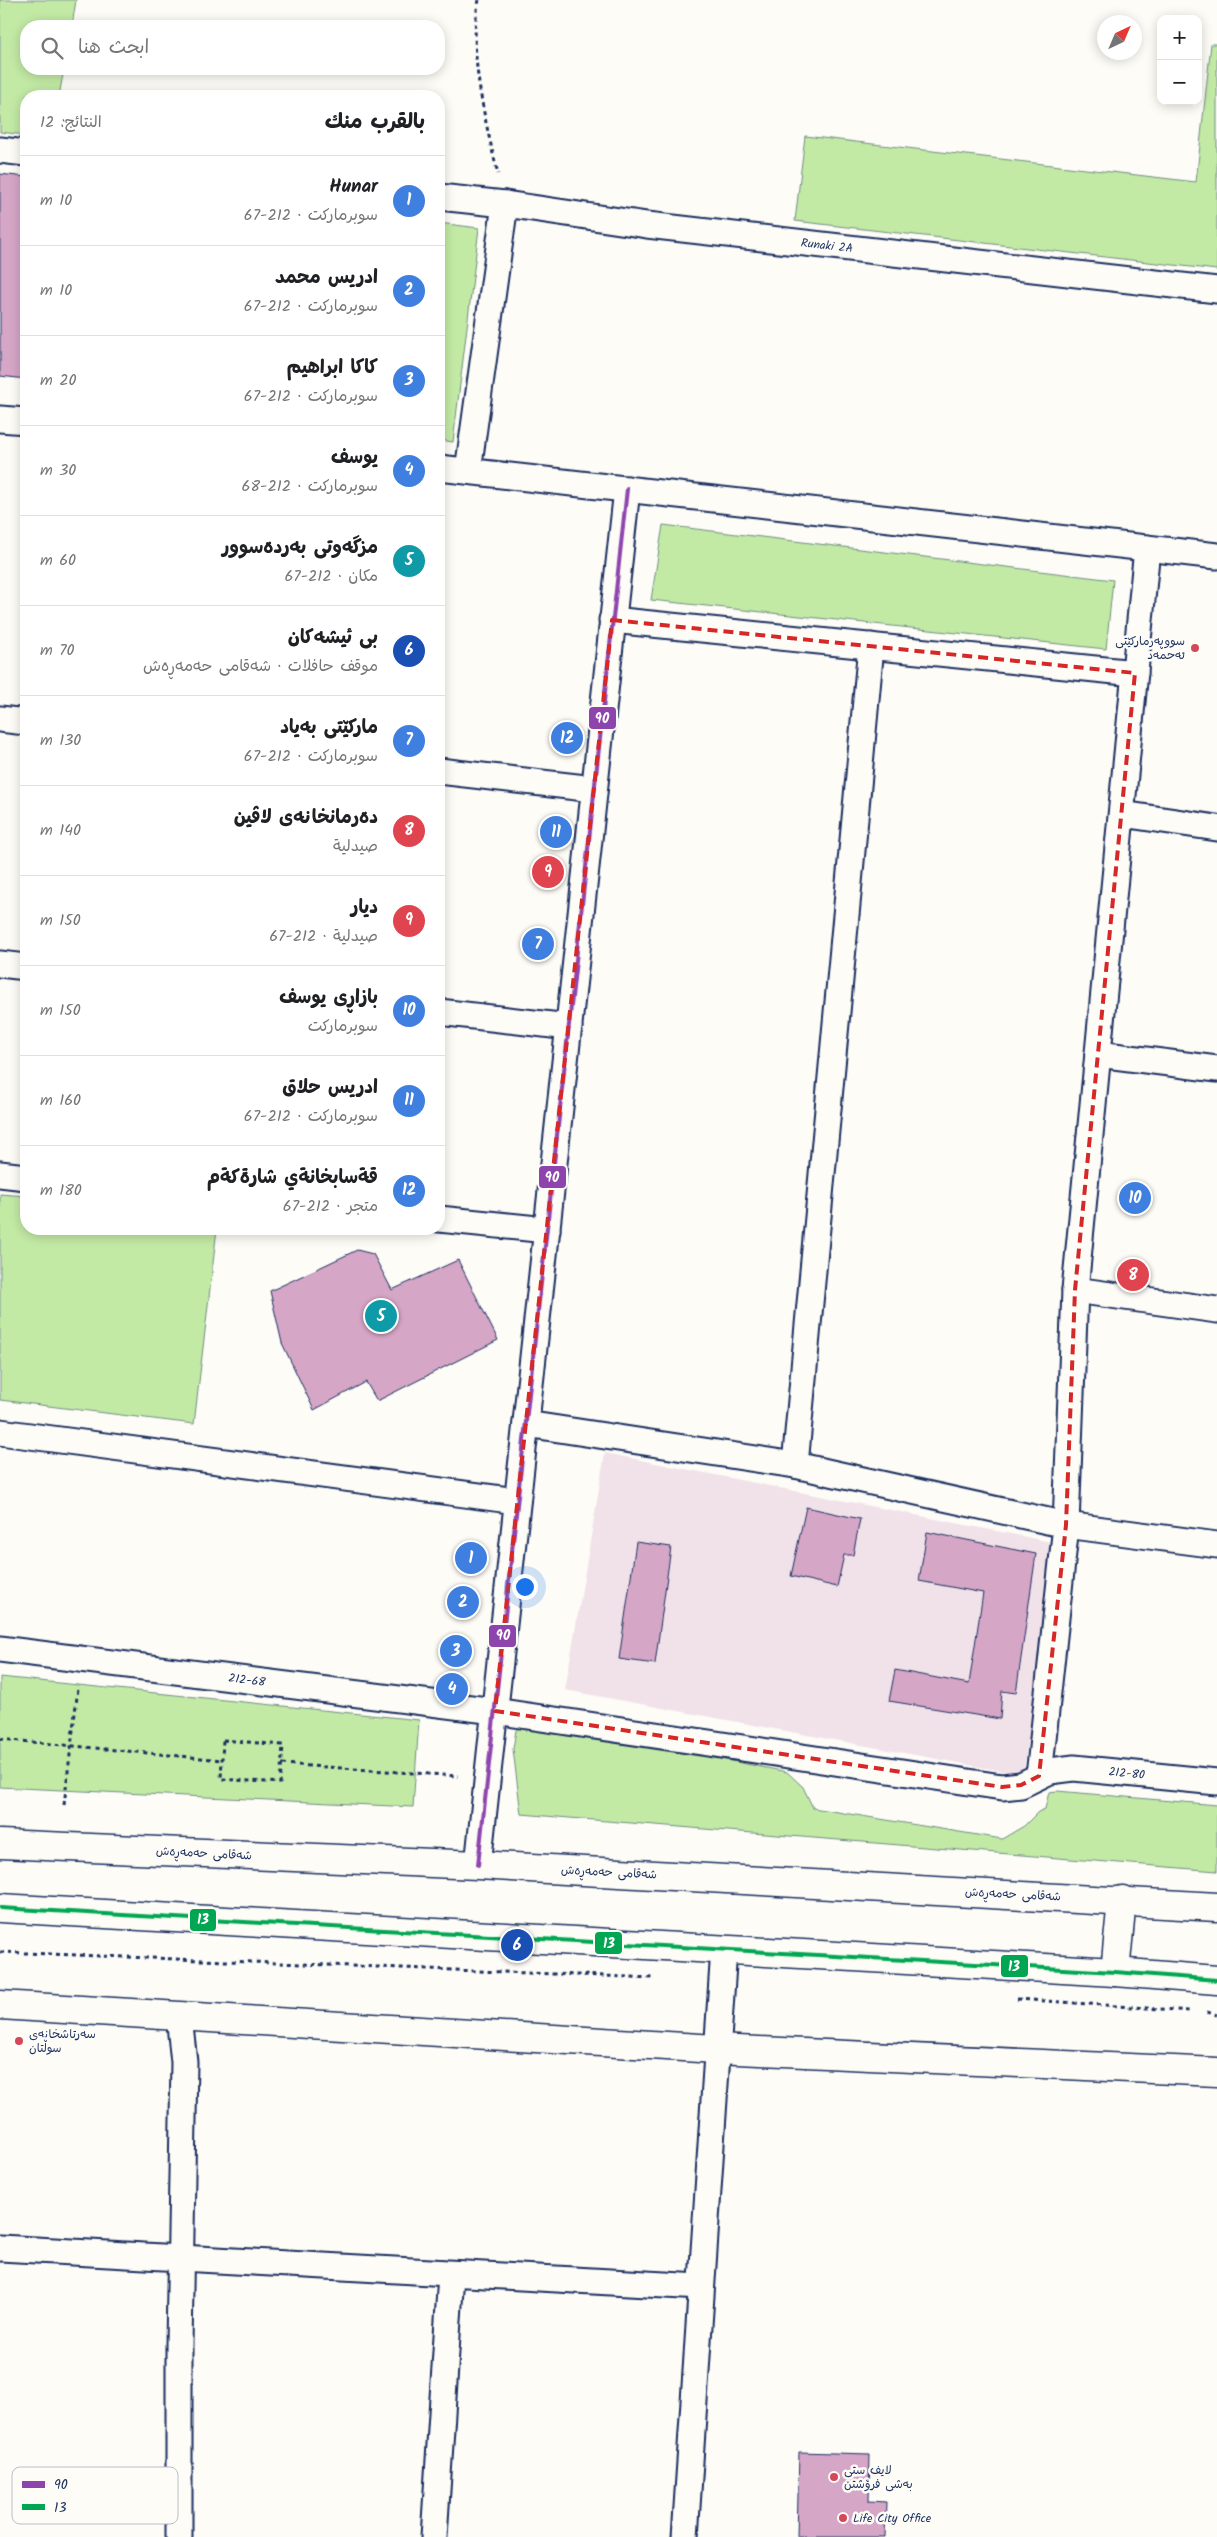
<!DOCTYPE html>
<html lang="ar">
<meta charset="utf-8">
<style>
:root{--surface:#fff;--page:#f2f2f2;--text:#202124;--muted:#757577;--line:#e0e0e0;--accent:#d1495b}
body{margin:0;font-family:Kalam,"Playpen Sans Arabic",sans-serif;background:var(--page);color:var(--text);direction:rtl}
.controls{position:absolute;right:15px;top:15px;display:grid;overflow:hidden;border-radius:10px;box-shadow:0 2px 12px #0003}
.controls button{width:45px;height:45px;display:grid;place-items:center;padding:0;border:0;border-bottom:1px solid var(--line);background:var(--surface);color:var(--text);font:25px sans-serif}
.compass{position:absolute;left:1097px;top:15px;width:45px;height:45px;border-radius:50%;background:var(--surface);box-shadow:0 2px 12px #0003;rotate:44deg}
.you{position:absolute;left:524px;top:1586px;width:18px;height:18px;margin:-12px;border:4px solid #fff;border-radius:50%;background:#1a73e8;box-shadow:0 0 0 8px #1a73e833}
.badge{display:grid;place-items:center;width:32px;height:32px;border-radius:50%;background:var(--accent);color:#fff;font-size:16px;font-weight:700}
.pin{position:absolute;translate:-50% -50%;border:2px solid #fff;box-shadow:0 1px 5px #0006}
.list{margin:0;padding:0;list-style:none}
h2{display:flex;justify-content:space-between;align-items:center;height:65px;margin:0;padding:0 20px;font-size:21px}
h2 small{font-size:16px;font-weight:400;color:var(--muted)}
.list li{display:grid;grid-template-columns:32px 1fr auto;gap:15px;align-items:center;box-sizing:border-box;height:90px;padding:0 20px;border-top:1px solid var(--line)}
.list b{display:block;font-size:19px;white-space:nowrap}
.list p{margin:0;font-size:16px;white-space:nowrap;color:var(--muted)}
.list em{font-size:16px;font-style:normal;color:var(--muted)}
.icon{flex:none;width:28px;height:28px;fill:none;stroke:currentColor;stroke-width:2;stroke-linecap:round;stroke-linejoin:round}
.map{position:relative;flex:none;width:1217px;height:2537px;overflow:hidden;direction:ltr}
.search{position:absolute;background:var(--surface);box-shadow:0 2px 12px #0003;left:20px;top:20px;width:425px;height:55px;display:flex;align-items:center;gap:12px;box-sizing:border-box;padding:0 18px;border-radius:20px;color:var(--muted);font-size:19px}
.panel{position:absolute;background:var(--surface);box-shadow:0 2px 12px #0003;left:20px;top:90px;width:425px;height:1145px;border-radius:20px;direction:rtl}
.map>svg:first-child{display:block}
.built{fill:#f1e2e9}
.green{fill:#c3eaa5;stroke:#6f8c82}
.building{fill:#d6a6c7;stroke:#1b2f5e}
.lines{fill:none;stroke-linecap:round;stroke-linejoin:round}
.street-casing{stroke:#1b2f5e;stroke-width:29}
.secondary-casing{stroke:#1b2f5e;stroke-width:31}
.highway-casing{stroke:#1b2f5e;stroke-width:31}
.path{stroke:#1b2f5e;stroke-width:3;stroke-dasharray:4 4;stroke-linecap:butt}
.street{stroke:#fdfcf7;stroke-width:25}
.secondary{stroke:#fdfcf7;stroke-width:28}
.highway{stroke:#fdfcf7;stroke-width:28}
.bus-1-casing{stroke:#fdfcf7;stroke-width:8}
.bus-2-casing{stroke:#fdfcf7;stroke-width:8}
.bus-1{stroke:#8e44ad;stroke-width:4}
.bus-2{stroke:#00a651;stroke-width:4}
.marked{fill:none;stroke:#d62828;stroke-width:4;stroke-dasharray:10 6;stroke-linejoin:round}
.poi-dot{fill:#d1495b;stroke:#fdfcf7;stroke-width:2}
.labels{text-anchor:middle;stroke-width:5;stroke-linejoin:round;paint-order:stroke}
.street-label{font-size:12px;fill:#1b2f5e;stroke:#fdfcf7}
.poi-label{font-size:12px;fill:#1b2f5e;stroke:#fdfcf7;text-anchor:start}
.key{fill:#fdfcf7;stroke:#b9bec9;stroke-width:1}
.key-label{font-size:14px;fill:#1b2f5e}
.line-badge{stroke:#fdfcf7;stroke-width:2}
.badge-label{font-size:14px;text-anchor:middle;font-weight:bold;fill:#fff}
</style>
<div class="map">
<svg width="1217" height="2537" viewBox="0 0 1217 2537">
<rect width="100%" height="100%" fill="#fdfcf7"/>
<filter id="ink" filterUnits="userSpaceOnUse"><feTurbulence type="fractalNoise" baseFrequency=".02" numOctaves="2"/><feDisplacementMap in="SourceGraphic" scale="10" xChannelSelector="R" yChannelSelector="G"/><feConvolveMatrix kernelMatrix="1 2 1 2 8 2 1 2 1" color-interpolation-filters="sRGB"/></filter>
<g filter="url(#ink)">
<polygon class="built" points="605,1453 1056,1543 1023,1775 565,1690"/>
<g class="green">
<polygon points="0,0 76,0 72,26 26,26 26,69 64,69 59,96 26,96 26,135 0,132"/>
<polygon points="1211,44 1217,44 1217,270 795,221 805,136 1196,182"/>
<polygon points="439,223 479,228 453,442 439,440"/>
<polygon points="663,525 1113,580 1106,649 651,600"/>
<polygon points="0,1194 26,1196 26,1229 217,1229 194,1424 0,1400"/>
<polygon points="0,1677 419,1720 413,1807 0,1787"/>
<polygon points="526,1725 562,1728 787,1772 803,1787 813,1808 1002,1839 1024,1826 1038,1812 1045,1809 1049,1792 1057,1791 1217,1805 1217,1871 521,1814 513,1749 516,1730"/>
</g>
<g class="building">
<polygon points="0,174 26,177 26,379 0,376"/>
<polygon points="357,1250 373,1254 392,1290 458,1260 498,1340 377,1401 366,1382 314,1410 282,1343 270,1291"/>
<polygon points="806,1507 860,1519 853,1555 844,1555 837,1587 791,1576"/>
<polygon points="927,1532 1036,1554 1016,1693 1002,1691 1000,1719 889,1701 895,1670 969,1684 983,1593 919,1581"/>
<polygon points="636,1542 671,1547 655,1664 619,1659"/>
<polygon points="799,2452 870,2454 869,2501 886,2502 885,2537 797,2537"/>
</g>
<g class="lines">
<defs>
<g id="street">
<polyline points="0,150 26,153"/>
<path id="s1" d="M439 197 505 204 647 225 1217 290"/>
<polyline points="0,419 26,421"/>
<polyline points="439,468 1217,556"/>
<polyline points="468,471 505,204"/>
<polyline points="612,620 1135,673"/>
<polyline points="0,719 26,722"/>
<polyline points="439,771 594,789"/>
<polyline points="1122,814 1217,828"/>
<polyline points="0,964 26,967"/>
<polyline points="439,1012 569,1027"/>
<polyline points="1098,1054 1217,1069"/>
<polyline points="0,1174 26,1177"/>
<polyline points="439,1219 547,1230"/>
<polyline points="1075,1290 1217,1310"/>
<polyline points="526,1424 795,1465 1066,1525 1217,1545"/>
<polyline points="0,1432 517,1501"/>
<polyline points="795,1465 871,646"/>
<path id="s2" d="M0 1649 495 1711 1002 1787 1021 1785 1050 1771 1074 1768 1217 1782"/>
<polyline points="1039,1776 1066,1525 1075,1290 1147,548"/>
<polyline points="478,1865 627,489"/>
<polyline points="179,2016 184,2062 179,2345 179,2537"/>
<polyline points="0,2248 701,2287"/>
<polyline points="434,2537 451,2274"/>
<polyline points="685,2537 724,1949"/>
</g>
<polyline id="secondary" points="0,2005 716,2049 1217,2072"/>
<g id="highway">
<polyline points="0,1844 478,1865 1217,1907"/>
<polyline points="0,1908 1115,1972 1217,1980"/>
<polyline points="1115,1972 1122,1900"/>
</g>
</defs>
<use href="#street" class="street-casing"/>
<use href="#secondary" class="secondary-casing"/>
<use href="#highway" class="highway-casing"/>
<g class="path">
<path d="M479 0C467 49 486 125 498 174"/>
<polyline points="0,1739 222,1760"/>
<polygon points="223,1740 283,1745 280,1783 221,1779"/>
<polyline points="282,1764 458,1776"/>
<polyline points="64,1805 78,1688"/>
<polyline points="0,1952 654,1978"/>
<polyline points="1017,1999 1190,2011"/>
<polyline points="1207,2012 1217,2015"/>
</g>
<use href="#street" class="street"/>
<use href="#secondary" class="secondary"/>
<use href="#highway" class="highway"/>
<defs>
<polyline id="bus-1" points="478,1865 627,489"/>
<polyline id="bus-2" points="0,1908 1115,1972 1217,1980"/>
</defs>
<use href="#bus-1" class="bus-1-casing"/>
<use href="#bus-2" class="bus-2-casing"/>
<use href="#bus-1" class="bus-1"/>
<use href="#bus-2" class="bus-2"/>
</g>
</g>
<path class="marked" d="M612 620 1135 673 1075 1290 1066 1525 1039 1776 1021 1785 1002 1787 495 1711Z"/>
<g class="poi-dot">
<circle cx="1195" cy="648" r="5"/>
<circle cx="19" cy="2041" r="5"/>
<circle cx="834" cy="2477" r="5"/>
<circle cx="843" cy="2518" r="5"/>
</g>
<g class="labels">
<g class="street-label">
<text dy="4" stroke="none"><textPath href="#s1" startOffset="391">Runaki 2A</textPath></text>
<text dy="4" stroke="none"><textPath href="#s2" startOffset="249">212-68</textPath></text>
<text dy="4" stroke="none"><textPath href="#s2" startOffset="1140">212-80</textPath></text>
<text transform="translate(204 1853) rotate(3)" y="4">شەقامی حەمەڕەش</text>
<text transform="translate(609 1872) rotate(3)" y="4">شەقامی حەمەڕەش</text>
<text transform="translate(1013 1894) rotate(3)" y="4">شەقامی حەمەڕەش</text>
</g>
<g class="poi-label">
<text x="1185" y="645" text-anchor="end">سووپەرمارکێتی<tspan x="1185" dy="14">ئەحمەد</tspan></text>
<text x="29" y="2038">سەرتاشخانەی<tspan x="29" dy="14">سوڵتان</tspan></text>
<text x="844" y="2474">لایف ستی<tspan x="844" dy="14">بەشی فرۆشتن</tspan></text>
<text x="853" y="2522">Life City Office</text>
</g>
</g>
<rect x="12" y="2467" width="166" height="57" rx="8" class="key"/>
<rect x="22" y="2481" width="23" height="7" fill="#8e44ad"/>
<rect x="22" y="2504" width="23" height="6" fill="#00a651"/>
<g class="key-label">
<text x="54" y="2489">90</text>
<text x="54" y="2512">13</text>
</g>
<g class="line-badge">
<rect x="588" y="706" width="29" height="24" rx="5" fill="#8e44ad"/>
<rect x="538" y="1165" width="29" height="24" rx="5" fill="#8e44ad"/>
<rect x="488" y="1624" width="29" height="24" rx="5" fill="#8e44ad"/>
<rect x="189" y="1908" width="28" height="24" rx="5" fill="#00a651"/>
<rect x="594" y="1931" width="29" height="24" rx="5" fill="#00a651"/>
<rect x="1000" y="1954" width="29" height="24" rx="5" fill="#00a651"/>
</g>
<g class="badge-label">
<text x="602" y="723">90</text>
<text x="552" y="1182">90</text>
<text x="503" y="1640">90</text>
<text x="203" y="1924">13</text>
<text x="609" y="1948">13</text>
<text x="1014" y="1971">13</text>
</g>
</svg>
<div class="controls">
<button>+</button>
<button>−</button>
</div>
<svg class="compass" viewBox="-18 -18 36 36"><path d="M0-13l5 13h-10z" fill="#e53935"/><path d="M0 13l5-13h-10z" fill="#757577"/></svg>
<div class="you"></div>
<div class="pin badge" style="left:471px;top:1558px;background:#3f7fe0">1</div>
<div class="pin badge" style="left:463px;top:1602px;background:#3f7fe0">2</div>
<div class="pin badge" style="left:456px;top:1651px;background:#3f7fe0">3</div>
<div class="pin badge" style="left:452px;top:1689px;background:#3f7fe0">4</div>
<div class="pin badge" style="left:381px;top:1316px;background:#0f9aa8">5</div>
<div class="pin badge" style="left:517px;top:1945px;background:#1a4fb4">6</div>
<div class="pin badge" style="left:538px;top:944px;background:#3f7fe0">7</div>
<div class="pin badge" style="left:1133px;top:1275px;background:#e0444e">8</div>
<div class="pin badge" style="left:548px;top:872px;background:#e0444e">9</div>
<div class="pin badge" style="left:1135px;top:1198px;background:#3f7fe0">10</div>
<div class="pin badge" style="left:556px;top:832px;background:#3f7fe0">11</div>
<div class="pin badge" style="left:567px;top:738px;background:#3f7fe0">12</div>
<div class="search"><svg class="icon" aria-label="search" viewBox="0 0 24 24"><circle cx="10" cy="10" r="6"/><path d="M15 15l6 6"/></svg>ابحث هنا</div>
<section class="panel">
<h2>بالقرب منك<small>النتائج: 12</small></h2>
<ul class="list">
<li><span class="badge" style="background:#3f7fe0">1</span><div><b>Hunar</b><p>سوبرماركت · 212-67</p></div><em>10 m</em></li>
<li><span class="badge" style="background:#3f7fe0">2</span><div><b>ادريس محمد</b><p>سوبرماركت · 212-67</p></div><em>10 m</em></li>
<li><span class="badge" style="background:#3f7fe0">3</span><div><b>کاکا ابراهيم</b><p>سوبرماركت · 212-67</p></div><em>20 m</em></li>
<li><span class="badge" style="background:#3f7fe0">4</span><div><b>يوسف</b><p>سوبرماركت · 212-68</p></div><em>30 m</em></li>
<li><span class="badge" style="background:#0f9aa8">5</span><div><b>مزگەوتی بەردەسوور</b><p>مكان · 212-67</p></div><em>60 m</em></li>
<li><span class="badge" style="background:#1a4fb4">6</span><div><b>بی ئیشەکان</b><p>موقف حافلات · شەقامی حەمەڕەش</p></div><em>70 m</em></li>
<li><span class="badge" style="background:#3f7fe0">7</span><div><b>مارکێتی بەیاد</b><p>سوبرماركت · 212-67</p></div><em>130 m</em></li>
<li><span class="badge" style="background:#e0444e">8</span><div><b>دەرمانخانەی لاڤین</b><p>صيدلية</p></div><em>140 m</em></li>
<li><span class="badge" style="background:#e0444e">9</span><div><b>ديار</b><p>صيدلية · 212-67</p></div><em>150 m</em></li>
<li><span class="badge" style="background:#3f7fe0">10</span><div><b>بازاڕی یوسف</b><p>سوبرماركت</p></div><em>150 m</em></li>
<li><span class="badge" style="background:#3f7fe0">11</span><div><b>ادريس حلاق</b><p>سوبرماركت · 212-67</p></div><em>160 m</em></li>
<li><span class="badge" style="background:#3f7fe0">12</span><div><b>قةسابخانةي شارةكةم</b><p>متجر · 212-67</p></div><em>180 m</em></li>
</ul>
</section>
</div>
